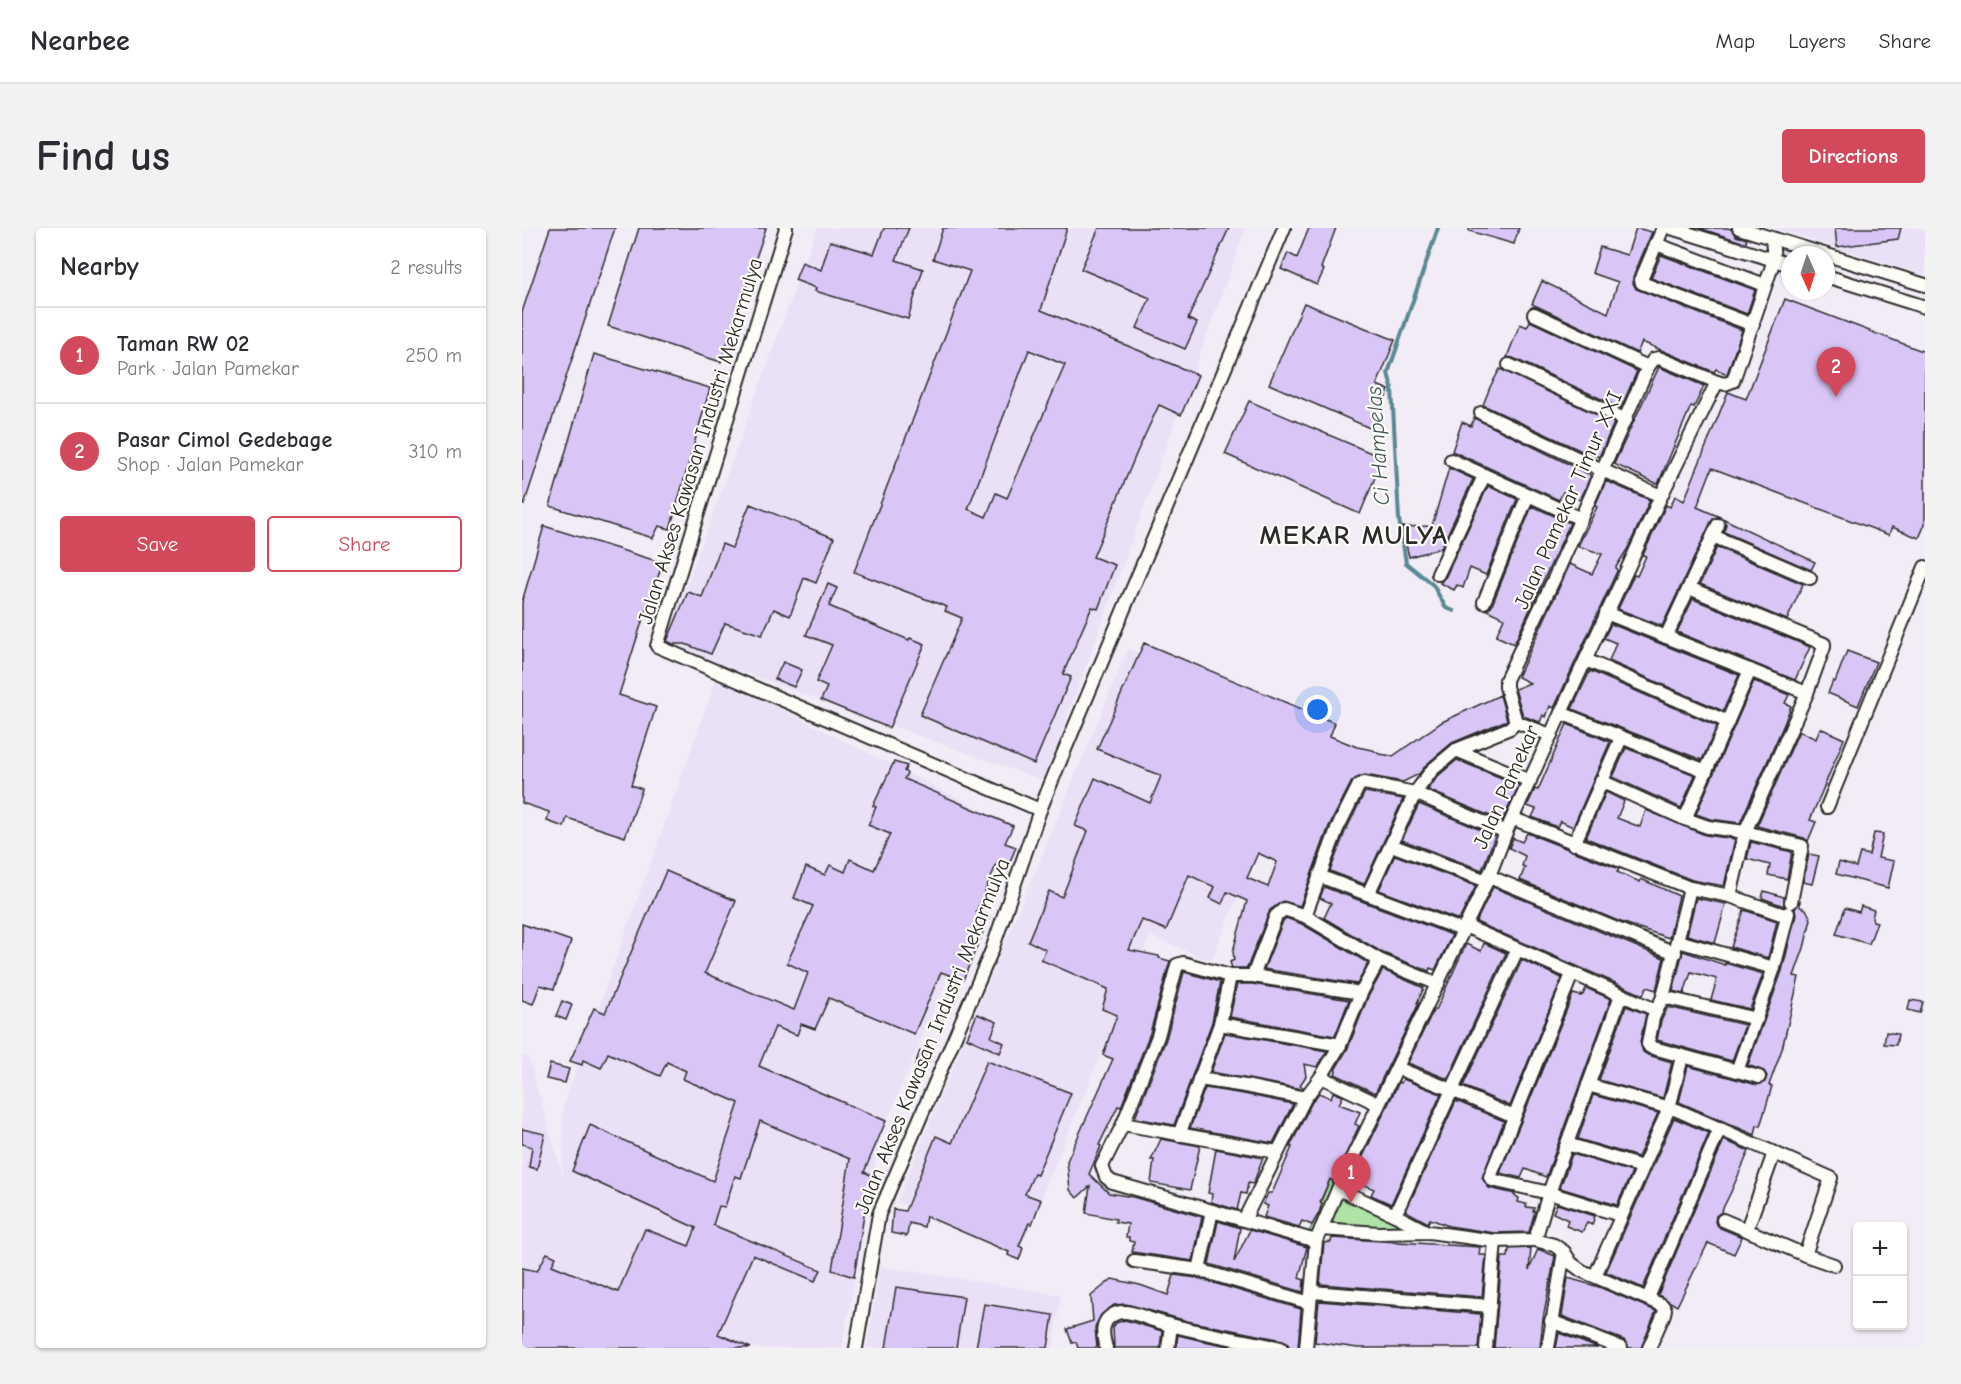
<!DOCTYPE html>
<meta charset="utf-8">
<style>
:root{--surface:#fff;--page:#f2f2f3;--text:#2b2b33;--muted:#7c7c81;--line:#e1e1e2;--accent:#d1495b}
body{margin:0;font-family:"Comic Neue",sans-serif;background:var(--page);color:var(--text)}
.controls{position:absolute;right:18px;bottom:18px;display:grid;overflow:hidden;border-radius:6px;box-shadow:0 2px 4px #0004}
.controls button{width:54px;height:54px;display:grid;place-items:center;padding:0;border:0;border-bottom:2px solid var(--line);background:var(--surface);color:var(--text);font:30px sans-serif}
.compass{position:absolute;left:1259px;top:18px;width:54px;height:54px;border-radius:50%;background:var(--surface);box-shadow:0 2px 4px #0004;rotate:177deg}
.you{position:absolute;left:796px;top:482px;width:21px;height:21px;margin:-15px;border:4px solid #fff;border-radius:50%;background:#1a73e8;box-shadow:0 0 0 9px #1a73e833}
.badge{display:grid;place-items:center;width:39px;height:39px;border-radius:50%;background:var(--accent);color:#fff;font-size:20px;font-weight:700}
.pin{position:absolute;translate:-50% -50px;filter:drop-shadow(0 2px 3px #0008)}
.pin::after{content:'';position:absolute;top:32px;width:21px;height:18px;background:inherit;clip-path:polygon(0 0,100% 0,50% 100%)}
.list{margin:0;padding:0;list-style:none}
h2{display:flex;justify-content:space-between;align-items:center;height:78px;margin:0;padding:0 24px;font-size:26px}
h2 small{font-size:20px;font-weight:400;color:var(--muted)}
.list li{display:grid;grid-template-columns:39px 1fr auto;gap:18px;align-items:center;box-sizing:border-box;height:96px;padding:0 24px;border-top:2px solid var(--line)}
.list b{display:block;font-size:22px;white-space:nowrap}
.list p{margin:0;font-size:20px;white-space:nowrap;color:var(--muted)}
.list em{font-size:20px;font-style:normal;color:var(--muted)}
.actions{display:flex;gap:12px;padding:18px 24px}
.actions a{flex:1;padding:14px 0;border:2px solid var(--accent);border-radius:6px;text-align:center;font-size:21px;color:var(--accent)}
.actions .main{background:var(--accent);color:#fff}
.map{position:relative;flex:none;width:1403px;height:1120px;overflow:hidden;border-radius:6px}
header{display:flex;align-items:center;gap:36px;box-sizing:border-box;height:84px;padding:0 30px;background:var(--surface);border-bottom:2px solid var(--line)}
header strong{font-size:28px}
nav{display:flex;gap:33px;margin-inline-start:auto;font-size:21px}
.intro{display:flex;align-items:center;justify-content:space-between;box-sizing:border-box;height:144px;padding:0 36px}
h1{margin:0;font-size:42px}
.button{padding:15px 27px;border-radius:6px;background:var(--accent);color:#fff;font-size:21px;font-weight:700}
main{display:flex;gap:36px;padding:0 36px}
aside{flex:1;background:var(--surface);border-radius:6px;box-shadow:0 2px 4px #0004}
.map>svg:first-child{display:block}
.built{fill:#eae1f7}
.green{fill:#b0e4a6;stroke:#6e8868;stroke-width:1.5}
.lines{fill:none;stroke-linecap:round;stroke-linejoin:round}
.stream{stroke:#598992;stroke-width:4}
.building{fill:#d9c6f7;stroke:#2b2b2b;stroke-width:1.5;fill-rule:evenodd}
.street-casing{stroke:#2b2b2b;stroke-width:16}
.street{stroke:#fdfcf7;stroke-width:12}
.labels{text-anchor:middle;stroke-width:4.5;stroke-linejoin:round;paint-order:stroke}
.street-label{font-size:21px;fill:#2b2b2b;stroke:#fdfcf7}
.water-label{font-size:22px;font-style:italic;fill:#425a5e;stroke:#fdfcf7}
.district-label{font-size:27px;font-weight:bold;letter-spacing:1.5px;fill:#2b2b2b;stroke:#fdfcf7}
</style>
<header>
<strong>Nearbee</strong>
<nav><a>Map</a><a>Layers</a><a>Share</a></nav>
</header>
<div class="intro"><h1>Find us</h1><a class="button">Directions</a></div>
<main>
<aside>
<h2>Nearby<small>2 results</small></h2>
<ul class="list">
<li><span class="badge">1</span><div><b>Taman RW 02</b><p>Park · Jalan Pamekar</p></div><em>250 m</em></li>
<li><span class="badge">2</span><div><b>Pasar Cimol Gedebage</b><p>Shop · Jalan Pamekar</p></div><em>310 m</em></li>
</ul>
<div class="actions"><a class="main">Save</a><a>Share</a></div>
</aside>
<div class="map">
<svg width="1403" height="1120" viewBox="0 0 1403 1120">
<rect width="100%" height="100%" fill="#f2ecf7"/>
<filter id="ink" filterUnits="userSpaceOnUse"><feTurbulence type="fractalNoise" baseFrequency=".0167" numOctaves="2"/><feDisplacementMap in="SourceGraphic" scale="12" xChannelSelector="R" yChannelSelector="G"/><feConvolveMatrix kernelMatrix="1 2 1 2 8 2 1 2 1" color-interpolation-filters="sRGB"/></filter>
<g filter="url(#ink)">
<g class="built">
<polygon points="295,0 724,0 522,553 143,416"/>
<polygon points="1252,0 1403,0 1403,47"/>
<polygon points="606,421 788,496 689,733 628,708 497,1023 375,973"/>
<polygon points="195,449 490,597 358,909 320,1120 0,1120 0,828 6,829 41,947 41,879"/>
<polygon points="358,1038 539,1067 531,1120 345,1120"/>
</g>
<polygon class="green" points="808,952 910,998 900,1011 786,1007"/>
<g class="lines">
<polyline class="stream" points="916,0 866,145 870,160 877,291 884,335 911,357 924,380 932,383"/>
</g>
<g class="building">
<polygon points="28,0 93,0 2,277 0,276 0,84"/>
<polygon points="117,0 244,0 199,134 86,98"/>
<polygon points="362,0 387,0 374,32 401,41 386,91 293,63 294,60 273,52 280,34 299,42 308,13 352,26"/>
<path d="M421 0H545L519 82 676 147 659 187 637 177 615 224 571 329 593 337 576 381 570 379 541 446 549 449 512 536 398 487 440 390 423 383 425 379 332 344 448 43 411 31ZM507 122 543 137 485 270 474 265 464 289 446 281Z"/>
<polygon points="577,0 707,0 666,91 675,95 663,121 615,100 628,70 559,41"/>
<polygon points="787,0 814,0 799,40 802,42 795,57 759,41 766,25 775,30"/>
<polygon points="947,0 997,0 992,16 947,3"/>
<polygon points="1114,0 1130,4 1111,49 1111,55 1114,61 1220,102 1205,146 1194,141 1192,144 1120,114 1115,125 1010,76 1020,53 1086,85 1096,54 1070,45 1078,19 1105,27"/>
<polygon points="1177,0 1205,0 1209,1 1214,8 1225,11 1223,15"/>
<polygon points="1313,0 1379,0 1376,11 1315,19"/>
<polygon points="1139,27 1233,62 1225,86 1129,50"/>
<polygon points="1263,71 1403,124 1403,296 1397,310 1370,299 1367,307 1190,240 1175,279 1198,289 1192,290 1189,294 1140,398 1096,381 1112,347 1115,348 1124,328 1121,327 1144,277 1148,279 1153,268 1162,273 1206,164 1224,171"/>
<polygon points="782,75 873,112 855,157 867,162 850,201 747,156"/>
<polygon points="1008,93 1115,143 1099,180 991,130 985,129 998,96 1005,99"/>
<polygon points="72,126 188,160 148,301 137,298 131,310 28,278"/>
<polygon points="1137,139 1182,158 1172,179 1169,178 1136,256 1092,236"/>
<polygon points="978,141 1092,195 1077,229 1063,222 1062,224 961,177 968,159"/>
<polygon points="727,173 861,230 838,286 703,226"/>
<polygon points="952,190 1069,247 1058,272 1041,264 1037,272 930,223 940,194 949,198"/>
<polygon points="927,240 951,251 919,320 887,329 880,299 910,298"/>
<polygon points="1084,253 1128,272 1106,320 1094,339 1095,343 1032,480 1028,478 1024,489 1021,487 1018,494 1001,488 993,461 1008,455 996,449 1048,336 1070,346 1080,326 1056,318 1075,279 1073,278"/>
<polygon points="966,258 995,271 964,347 948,340 941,360 935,357 932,362 918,355 923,350"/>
<polygon points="228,276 312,310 294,355 282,350 268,388 252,381 240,407 203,395 189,426 163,416 151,416 145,413 166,364 180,369 200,316 210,320"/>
<polygon points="1010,278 1048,295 992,416 974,408 982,390 965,382 970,377"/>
<polygon points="1200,290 1293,334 1289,342 1202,304 1204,296"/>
<polygon points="22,298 141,335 124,381 97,467 134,479 109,557 120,561 103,609 45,590 42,599 25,593 27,584 0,575 0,374"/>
<polygon points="1195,319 1281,356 1265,392 1178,356"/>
<polygon points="306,356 315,360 307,378 387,412 388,410 403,416 367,500 299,472 305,459 294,454 310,417 284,407"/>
<polygon points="1171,371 1288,419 1273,452 1155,404"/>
<polygon points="1089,396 1217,447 1201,483 1087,433 1094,415 1082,410"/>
<path d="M622 415 813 495 808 508 835 519 851 522 857 526 871 528 920 494 978 467 985 492 930 515 905 536 897 546 881 554 843 547 830 553 807 598 778 678 761 673 748 682 725 740H710L708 734 712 732 711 723 725 673 705 664 700 676 688 670 693 659 667 647 644 702 620 692 607 722 637 728V730L648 733 628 805 599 879 596 878 577 917 579 918 567 946 587 965 611 969 680 989 671 1033 610 1024 612 1014 607 1013V1009H604L606 996 593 994 594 991 564 985 568 958 555 970 548 962 545 933 591 831 581 827 595 787 580 781 586 761 519 732 524 722 506 713 527 663 540 669 566 603 553 598 573 550 628 575 639 548 575 521ZM736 625 755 634 746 659 725 650Z"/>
<polygon points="1325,423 1354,434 1336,478 1306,465 1311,453 1313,454"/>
<polygon points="261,434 280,442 272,459 253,451"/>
<polygon points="1068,443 1195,498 1180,532 1050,481"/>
<polygon points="1232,453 1267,467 1263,475 1269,478 1262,496 1218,595 1188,591 1174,586"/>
<polygon points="1045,496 1088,514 1051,599 1038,593 1035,599 1010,589 1014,581 1005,578 1013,561 1016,562"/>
<polygon points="1298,500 1322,511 1288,592 1294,594 1286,613 1282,610 1235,598 1277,503 1294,511"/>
<polygon points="1104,520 1173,547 1159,580 1091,549"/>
<polygon points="935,532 997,557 980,593 906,562 916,548"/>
<polygon points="372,534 385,538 382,543 385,545 382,551 491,598 483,615 494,619 487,636 476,633 454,684 467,689 441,752 419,744 392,806 307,770 293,801 279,796 275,807 253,799 237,838 364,893 342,944 351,948 346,962 332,1049 310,1042 328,931 238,893 219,950 213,948 203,979 197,978 191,997 299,1042 293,1053 231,1027 196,1106 229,1120 0,1120 0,1040 15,1043 25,1025 34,1029 30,1037 96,1064 123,1001 167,1018 174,1000 50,943 68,897 191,953 217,875 161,851 164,843 145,834 138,848 86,825 79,840 61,832 60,837 48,833 72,780 83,785 144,643 214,673 183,745 272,782 286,745 265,735 291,678 272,670 284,639 303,647 308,637 323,644 328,631 352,642 368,606 346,597 354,579 351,578"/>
<polygon points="843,564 881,571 842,656 808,643 823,604"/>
<polygon points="1084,564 1102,573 1095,590 1118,599 1124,582 1183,607 1213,611 1202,658 1170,652 1064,610"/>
<polygon points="897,576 973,608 960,642 880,612"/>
<polygon points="1005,605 1097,641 1095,644 1118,654 1119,651 1157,668 1147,710 1096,693 998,652 1003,639 1000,638 1003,628 987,620 991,610 1000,614"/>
<polygon points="1352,605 1361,606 1356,630 1372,633 1366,660 1314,646 1317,634 1334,639 1338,625 1347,627"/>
<polygon points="1229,614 1270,624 1265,651 1246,647 1248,637 1225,631"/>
<polygon points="1287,626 1297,628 1290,656 1281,654"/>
<polygon points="873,627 954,658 937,692 857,662"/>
<polygon points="802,659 930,707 913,742 908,740 907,743 861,725 802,690 809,675 798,670"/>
<polygon points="971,659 1142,730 1134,762 1125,759 1121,767 954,694"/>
<polygon points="1242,663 1262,669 1262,678 1240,670"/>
<polygon points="1174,670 1204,676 1193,715 1165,707"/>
<polygon points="1278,673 1278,679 1284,681 1289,691 1282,720 1272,748 1277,749 1260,821 1247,857 1250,858 1244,879 1238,898 1235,897 1233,907 1157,874 1166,838 1235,857 1243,854 1245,848 1242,843 1226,837 1260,743 1274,687 1273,681"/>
<polygon points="1339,678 1352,682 1350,690 1351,693 1355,694 1347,716 1314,706 1323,680 1337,684"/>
<polygon points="1222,682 1255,693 1246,730 1209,719"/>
<polygon points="764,690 780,696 846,735 835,756 742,741 761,693"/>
<polygon points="0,696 49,713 32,761 18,757 11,776 0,772"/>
<polygon points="962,715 984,725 926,851 886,835 912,781 914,782 944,716 959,723"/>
<polygon points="1161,723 1203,737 1203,735 1241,746 1228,781 1189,772 1195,751 1169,744 1162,766 1151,763"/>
<polygon points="1000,732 1040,750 988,878 941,858"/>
<polygon points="861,742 902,760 895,775 897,775 853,865 813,846 814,843 813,842 826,820 846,769"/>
<polygon points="662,744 698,754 690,794 652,897 613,890 644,811"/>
<polygon points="715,756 730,756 827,772 813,808 708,789"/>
<polygon points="1064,760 1089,771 1024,949 1003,941 999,950 978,945 1051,766 1059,768 1059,766 1061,767"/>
<polygon points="1388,772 1401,774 1398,785 1386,782"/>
<polygon points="40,773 50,777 44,792 34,788"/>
<polygon points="1104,778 1124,786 1118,814 1121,824 1126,827 1150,834 1141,870 1077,852"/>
<polygon points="1146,779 1223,797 1210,833 1135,812 1139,793"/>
<polygon points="455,786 475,794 469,809 482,815 478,825 445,810"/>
<polygon points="1364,804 1376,806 1374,817 1362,816"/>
<polygon points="703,805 805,823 795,839 782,836 784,848 778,857 781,859 780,861 689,844"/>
<polygon points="398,823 408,827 403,841 393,837"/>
<polygon points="465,833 549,865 515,947 512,946 503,966 519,972 510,996 507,995 497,1018 501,1020 497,1032 486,1027 487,1024 404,988 402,999 387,995 385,1008 369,1005 371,981 383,983 414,908 430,915"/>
<polygon points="28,836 47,841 43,855 24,851"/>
<polygon points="881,851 919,866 869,976 849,967 852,961 834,953 836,949 832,947 877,854 879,855"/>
<polygon points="683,860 722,866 771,876 751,915 668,900"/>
<polygon points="811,864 821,868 817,876 838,884 833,896 837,898 811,953 808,951 798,974 800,975 797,985 790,997 780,993 777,999 742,989 746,978 741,976 746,965 750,965 770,919 768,919 790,874 797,865 809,870"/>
<polygon points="1071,867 1136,885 1116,929 1056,911"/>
<polygon points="934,873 982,893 960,950 967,960 993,966 992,967 997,970 996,974 1004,976 1004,979 1012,980 1011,983 1013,983 1007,1004 973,1005 927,998 908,991 906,995 884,983"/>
<polygon points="1152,890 1187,905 1121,1060 1084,1044"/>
<polygon points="0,901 23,906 15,941 7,939 10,919 0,916"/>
<polygon points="639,911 678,918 668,962 629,955 632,932 629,932"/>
<polygon points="1202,912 1227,923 1208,966 1199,984 1194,988 1193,994 1198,1000 1220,1009 1212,1026 1186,1015 1155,1078 1136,1067"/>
<polygon points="694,921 741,930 731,956 726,955 724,966 719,965 715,982 689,974 690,966 686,965"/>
<polygon points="1050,926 1110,944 1095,977 1038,960"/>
<polygon points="1035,976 1073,988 1070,997 1065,995 1060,1004 1044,998 1046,992 1031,985"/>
<polygon points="696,993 718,1000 712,1034 728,1002 785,1019 777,1050 782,1052 781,1064 687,1036"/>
<polygon points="810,1010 958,1019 957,1027 964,1027 960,1069 798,1056 802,1015 809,1014"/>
<polygon points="1009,1020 1007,1042 1016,1021 1033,1028 1021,1091 1018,1120 972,1120 980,1029 986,1029 987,1021"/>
<polygon points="652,1047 675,1050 779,1081 776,1120 767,1119 765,1114 761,1112 665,1093 604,1076 592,1077 579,1087 573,1099 575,1120 556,1120 554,1114 550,1115 545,1101 571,1093 569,1068 590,1051 618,1057 646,1067"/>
<polygon points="1046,1050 1077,1059 1134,1083 1119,1120 1107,1120 1102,1112 1040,1088"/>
<polygon points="374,1059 442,1069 434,1120 364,1120"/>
<polygon points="797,1073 959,1086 956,1120 836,1120 793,1114"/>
<polygon points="462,1076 531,1087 526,1120 454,1120"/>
<polygon points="603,1092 640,1103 638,1120 592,1120 591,1099 594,1095"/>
<polygon points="1037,1105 1076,1120 1034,1120"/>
<polygon points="656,1107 677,1112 716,1120 654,1120"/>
</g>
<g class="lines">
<defs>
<g id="street">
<polyline points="264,0 135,418 518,582"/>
<polyline points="1141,0 1119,52 1120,55 1231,97"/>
<polyline points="1149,0 1268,37"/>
<polyline points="1217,0 1403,57"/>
<polyline points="1134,16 1243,57"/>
<polyline points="1304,48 1403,79"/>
<polyline points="1012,86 1126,139"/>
<polyline points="987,137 1104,192"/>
<polyline points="959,185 1080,242 1139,268"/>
<polyline points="929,232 1059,291"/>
<polyline points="1191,308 1288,350"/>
<polyline points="916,346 962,248"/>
<polyline points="1167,360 1302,416 1302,419 1285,465 1223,604 1208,668"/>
<polyline points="962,374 1006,267"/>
<polyline points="1084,385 1285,465"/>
<polyline points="1144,409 1196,297"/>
<polyline points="1064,432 1206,494"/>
<polyline points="1039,485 1184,543"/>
<polyline points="994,494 984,459 984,452 1032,351 1126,139 1132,131 1137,130 1195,154"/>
<polyline points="994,494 1029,507"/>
<polyline points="934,522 1008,553"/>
<polyline points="1079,553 1163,591 1186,599 1223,604 1280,618 1269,674"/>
<polyline points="1305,579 1403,339"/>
<polyline points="992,591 1168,660 1208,668 1265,688"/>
<polyline points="1163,591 1228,442"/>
<polyline points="1052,616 1099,510"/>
<polyline points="869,617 965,653"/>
<polyline points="797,648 940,702"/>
<polyline points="966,648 1153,725"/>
<polyline points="1168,660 1141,769 1131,790 1126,816 1128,819 1237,849"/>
<polyline points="846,666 893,565 984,604"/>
<polyline points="783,688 815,601 837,557 842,555 893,565 910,542 934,522 988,500 994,494"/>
<polyline points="943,698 1134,782"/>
<polyline points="1156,713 1252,740"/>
<polyline points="1050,746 968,949 970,952 1027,965 1098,987"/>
<polyline points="731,748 754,688 762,681 783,688 857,732 916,756"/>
<polyline points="1141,769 1235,791"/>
<polyline points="698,796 818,817"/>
<polyline points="875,840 930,862 873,987 904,1003"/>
<polyline points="1215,843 1252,740 1266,685"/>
<polyline points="799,849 856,876"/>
<polyline points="677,851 723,858 783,870"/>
<polyline points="1066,857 1155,882 1309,950 1283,1027 1201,992"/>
<polyline points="992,889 930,862 995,722"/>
<polyline points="601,896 755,924"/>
<polyline points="657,907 698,796 708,748"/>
<polyline points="1045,916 1120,939"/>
<polyline points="816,961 873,987"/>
<polyline points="690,983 677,1042 788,1075"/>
<polyline points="722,992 783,870 799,849 818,817 839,765 857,732"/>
<polyline points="799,1001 857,1005 907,1004 973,1013 1013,1012 1027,965 1099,767"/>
<polyline points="1225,1001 1252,925"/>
<polyline points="1013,1012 1032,1017 1042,1024 1049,1035 1060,1043 1140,1077 1143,1081 1142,1086 1127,1120"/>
<polyline points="794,1013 590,954 584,949 580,938 601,896 636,808 655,737 661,735 708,748 731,748 839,765"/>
<polyline points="1283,1027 1312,1037"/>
<polyline points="612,1033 677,1042"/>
<polyline points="1073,1048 1147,880 1160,829"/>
<polyline points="790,1064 968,1078"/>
<polyline points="1126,1070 1198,900"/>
<polyline points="1029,1093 1099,1120"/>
<polyline points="334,1120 357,986 470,722 518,582 536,538 762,0"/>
<path d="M584 1120C580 1106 578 1091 595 1085 606 1081 621 1089 631 1092 673 1105 716 1111 759 1120"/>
<polyline points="646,1120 649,1098"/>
<polyline points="784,1120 794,1013 816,961 965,653 984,604 1139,268 1195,154 1203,156 1211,153 1252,32 1250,11"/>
<polyline points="964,1120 973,1013"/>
<polyline points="1026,1120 1042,1024"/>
</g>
</defs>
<use href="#street" class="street-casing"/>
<use href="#street" class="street"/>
</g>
</g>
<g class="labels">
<g class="street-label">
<text transform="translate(178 213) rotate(-73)" y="7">Jalan Akses Kawasan Industri Mekarmulya</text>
<text transform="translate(1046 272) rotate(-66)" y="7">Jalan Pamekar Timur XXI</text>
<text transform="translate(984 559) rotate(-66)" y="7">Jalan Pamekar</text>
<text transform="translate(410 808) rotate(-68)" y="7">Jalan Akses Kawasan Industri Mekarmulya</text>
</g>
<g class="water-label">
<text transform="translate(855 218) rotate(-94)" y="8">Ci Hampelas</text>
</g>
<g class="district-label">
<text x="832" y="316">MEKAR MULYA</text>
</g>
</g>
</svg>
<div class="controls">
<button>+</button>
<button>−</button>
</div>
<svg class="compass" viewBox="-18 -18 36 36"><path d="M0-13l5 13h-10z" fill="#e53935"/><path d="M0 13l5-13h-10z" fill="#7c7c81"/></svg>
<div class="you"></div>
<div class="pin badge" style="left:829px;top:975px">1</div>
<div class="pin badge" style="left:1314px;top:169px">2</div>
</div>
</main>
